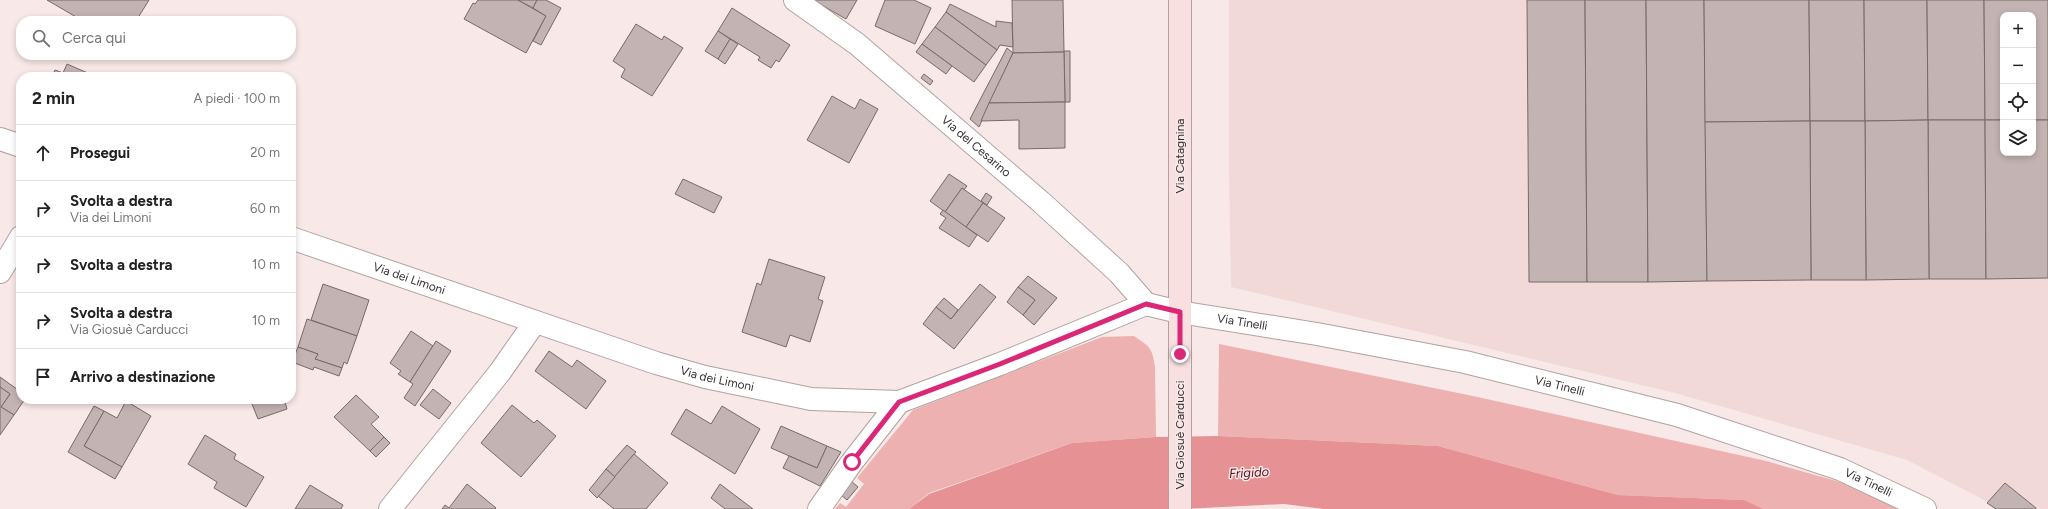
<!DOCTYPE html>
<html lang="it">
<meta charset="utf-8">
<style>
:root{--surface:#fff;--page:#f6f6f6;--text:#222;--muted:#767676;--line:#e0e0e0}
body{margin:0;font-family:Figtree,sans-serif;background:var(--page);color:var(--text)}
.controls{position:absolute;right:12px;top:12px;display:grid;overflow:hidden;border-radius:8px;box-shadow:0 2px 6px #0003}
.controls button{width:36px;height:36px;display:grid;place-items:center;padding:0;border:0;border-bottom:1px solid var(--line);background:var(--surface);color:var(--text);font:20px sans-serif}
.stop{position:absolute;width:12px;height:12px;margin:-9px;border:3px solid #db2777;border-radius:50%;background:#fff}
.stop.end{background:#db2777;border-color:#fff;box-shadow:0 1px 4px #0008}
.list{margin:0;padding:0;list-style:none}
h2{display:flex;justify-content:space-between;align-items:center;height:52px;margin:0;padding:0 16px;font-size:17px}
h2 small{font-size:13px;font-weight:400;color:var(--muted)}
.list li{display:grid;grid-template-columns:26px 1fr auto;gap:12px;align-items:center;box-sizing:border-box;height:56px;padding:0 16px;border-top:1px solid var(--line)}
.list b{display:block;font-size:15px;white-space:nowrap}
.list p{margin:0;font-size:13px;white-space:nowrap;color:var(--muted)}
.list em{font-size:13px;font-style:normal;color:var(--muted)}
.icon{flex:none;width:22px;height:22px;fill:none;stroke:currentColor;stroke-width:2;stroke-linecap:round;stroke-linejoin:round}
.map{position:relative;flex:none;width:2048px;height:509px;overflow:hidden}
.search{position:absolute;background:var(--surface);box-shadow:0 2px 6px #0003;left:16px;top:16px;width:280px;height:44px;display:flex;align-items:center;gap:10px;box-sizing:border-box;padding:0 14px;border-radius:16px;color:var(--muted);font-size:15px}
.panel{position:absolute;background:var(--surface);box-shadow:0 2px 6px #0003;left:16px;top:72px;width:280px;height:332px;border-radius:16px}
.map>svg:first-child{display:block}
.built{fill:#f1d9d8;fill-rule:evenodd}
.green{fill:#eeb1b1}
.water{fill:#e69193}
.building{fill:#c3b3b3;stroke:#786a6a}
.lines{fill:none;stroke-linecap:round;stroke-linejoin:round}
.minor-casing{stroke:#b1a2a1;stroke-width:24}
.secondary-casing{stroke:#b1a2a1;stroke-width:24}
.minor{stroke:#fff;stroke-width:22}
.secondary{stroke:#f8e0e1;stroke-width:22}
.route{stroke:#db2777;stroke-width:5}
.labels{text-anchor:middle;stroke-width:3;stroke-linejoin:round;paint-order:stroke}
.street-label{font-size:12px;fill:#363030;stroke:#f8e8e7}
.water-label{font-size:13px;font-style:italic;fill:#580c18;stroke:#f8e8e7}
</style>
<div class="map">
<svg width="2048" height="509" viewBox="0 0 2048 509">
<rect width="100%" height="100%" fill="#f8e8e7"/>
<path class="built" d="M1229 0H2048V509H1998L1988 502 1907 460 1675 393 1231 287 1229 169ZM2003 15H2033V153H2003Z"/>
<g class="green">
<path d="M1134 336C1150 347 1152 347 1155 367L1156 437 1072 443 929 493 909 509H835L840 503 846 507 864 484 857 478 913 410 1102 337Z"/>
<polygon points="1219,344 1473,396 1766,461 1854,486 1903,509 1764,509 1744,500 1618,495 1438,446 1218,436"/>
</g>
<polygon class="water" points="1218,436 1438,446 1618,495 1744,500 1764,509 1324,509 1284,504 1183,509 909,509 929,494 1072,443 1156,437"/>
<g class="building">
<polygon points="47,0 149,0 136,21 83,21"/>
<polygon points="478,0 518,0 546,16 526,53 464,19 473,3 475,4"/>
<polygon points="518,0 537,0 533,8"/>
<polygon points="537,0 546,0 561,8 541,45 533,41 546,16 533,8"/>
<polygon points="813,0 857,0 846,19"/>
<polygon points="885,0 914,0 931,8 915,44 875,26"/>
<polygon points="1012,0 1063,0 1064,52 1013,53"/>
<polygon points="1527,0 1585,0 1587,282 1529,282"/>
<polygon points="1585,0 1646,0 1648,282 1587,282"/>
<polygon points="1646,0 1704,0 1707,281 1648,282"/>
<polygon points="1704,0 1809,0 1810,121 1705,122"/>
<polygon points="1809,0 1864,0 1865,121 1810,121"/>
<polygon points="1864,0 1927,0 1928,120 1865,121"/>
<polygon points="1927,0 1984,0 1985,120 1928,120"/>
<polygon points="1984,0 2048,0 2048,120 2033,120 2033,15 2003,15 2003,120 1985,120"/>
<polygon points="950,4 996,27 996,21 1012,23 1013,47 1000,45 997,50 946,12"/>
<polygon points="732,8 790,45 779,62 776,60 771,68 758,60 760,57 718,31"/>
<polygon points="946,12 997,50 986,65 935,27"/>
<polygon points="636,24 662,40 664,36 683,48 652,96 621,77 625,69 613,61"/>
<polygon points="935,27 986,65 974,82 922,44"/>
<polygon points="718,31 730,39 718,59 705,51"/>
<polygon points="730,39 738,44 725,64 718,59"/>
<polygon points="922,44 952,66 946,74 916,52"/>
<polygon points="1007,48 1013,53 979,127 970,119"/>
<polygon points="1064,51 1070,51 1070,102 1065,102"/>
<polygon points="1064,52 1065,102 989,103 1013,53"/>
<polygon points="67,64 97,77 52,77 55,70 63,73"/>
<polygon points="924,74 933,81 930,85 921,78"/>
<polygon points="832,96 855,109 860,99 878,109 849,163 807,140"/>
<polygon points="1065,102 1065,148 1019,149 1019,120 981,121 989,103"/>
<polygon points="1928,120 1985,120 1986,279 1929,279"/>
<polygon points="1928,120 1929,279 1866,280 1865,121"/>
<polygon points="1985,120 2003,120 2003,153 2033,153 2033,120 2048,120 2048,278 1986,279"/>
<polygon points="1810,121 1865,121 1866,280 1811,280"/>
<polygon points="1810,121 1811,280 1707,281 1705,122"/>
<polygon points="949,174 967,186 964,190 962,188 945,212 930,201"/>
<polygon points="683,179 722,197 714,213 675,194"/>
<polygon points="962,188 983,203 966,227 945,212"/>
<polygon points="986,193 992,197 987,205 981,201"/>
<polygon points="983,203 1005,218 988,242 966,227"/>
<polygon points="943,210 977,235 969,247 939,228 946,218 940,214"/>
<polygon points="769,259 825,277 818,299 823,301 810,342 790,335 786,347 742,332 757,283 761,285"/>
<polygon points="1028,276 1057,298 1034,325 1023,315 1035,300 1018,287"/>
<polygon points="323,284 369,300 357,336 311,320"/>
<polygon points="980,284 996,297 954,349 923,324 936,307 951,319"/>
<polygon points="1018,287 1035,300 1023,315 1007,302"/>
<polygon points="944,298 958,310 951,319 936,307"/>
<polygon points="307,319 357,336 347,364 344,362 342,368 315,359 318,354 298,347"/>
<polygon points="411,331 433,346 410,382 398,374 401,371 390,363"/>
<polygon points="436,341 451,351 415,406 404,398 413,384 410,382"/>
<polygon points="298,347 318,354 315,359 342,368 339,376 314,367 313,370 292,362"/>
<polygon points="549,351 572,367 577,360 606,381 586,409 535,371"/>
<polygon points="0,377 21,392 21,399 25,399 14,415 1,407 10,394 0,387"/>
<polygon points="0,387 10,394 1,407 14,415 0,435"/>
<polygon points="433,389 451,403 439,419 420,405"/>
<polygon points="356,395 379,417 371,424 384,437 370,451 334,417"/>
<polygon points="250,399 284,399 287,409 258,419"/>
<polygon points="126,401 151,416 122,467 84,446 104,411 117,418"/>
<polygon points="512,405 534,423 537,420 556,436 521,477 481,443"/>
<polygon points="94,406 104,411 84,446 122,467 115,479 68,452"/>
<polygon points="722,406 760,429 735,474 671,434 686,409 711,424"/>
<polygon points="781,426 827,446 817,468 771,448"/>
<polygon points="205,435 236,454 234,459 264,477 246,507 214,488 217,482 188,464"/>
<polygon points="384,437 390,443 376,457 370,451"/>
<polygon points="627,445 636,452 615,477 606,469"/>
<polygon points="827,446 841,452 820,486 783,468 789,456 817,468"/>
<polygon points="634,454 668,483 646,509 614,509 598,496"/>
<polygon points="606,469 615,477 597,498 589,490"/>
<polygon points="851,481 858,487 847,500 840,494"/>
<polygon points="2005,483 2036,508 2035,509 1996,509 1987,503"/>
<polygon points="467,484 496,508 495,509 442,509 445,505 449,508"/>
<polygon points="720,484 753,509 725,509 711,498"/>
<polygon points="310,485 343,505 341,509 295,509"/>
</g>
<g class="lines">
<defs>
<g id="minor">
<path id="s1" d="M795 0 857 44 1041 202 1119 273 1146 304"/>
<polyline points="0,139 21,146"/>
<path id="s2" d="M291 238 656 363 705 377 811 399 899 402 1000 364 1146 304"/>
<polyline points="0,272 21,237"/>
<path id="s3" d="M1146 304 1179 312 1317 334 1465 362 1677 415 1840 469 1925 509"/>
<polyline points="390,509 500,372 535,322"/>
<polyline points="819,509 852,462 899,402"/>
</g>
<polyline id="secondary" points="1180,0 1180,509"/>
</defs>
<use href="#minor" class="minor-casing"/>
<use href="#secondary" class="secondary-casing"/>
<use href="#minor" class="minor"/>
<use href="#secondary" class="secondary"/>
</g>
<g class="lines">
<polyline class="route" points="852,462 899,402 1000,364 1146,304 1180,312 1180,354"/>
</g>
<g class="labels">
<g class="street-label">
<text dy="4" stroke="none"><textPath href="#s1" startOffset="233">Via del Cesarino</textPath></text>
<text transform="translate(1180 156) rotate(-90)" y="4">Via Catagnina</text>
<text dy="4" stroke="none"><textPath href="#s2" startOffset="125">Via dei Limoni</textPath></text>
<text dy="4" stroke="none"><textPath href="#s3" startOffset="98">Via Tinelli</textPath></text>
<text dy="4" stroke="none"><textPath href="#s2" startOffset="449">Via dei Limoni</textPath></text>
<text dy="4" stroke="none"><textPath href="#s3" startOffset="422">Via Tinelli</textPath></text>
<text transform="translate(1180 435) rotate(-90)" y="4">Via Giosuè Carducci</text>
<text dy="4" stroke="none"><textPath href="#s3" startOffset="746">Via Tinelli</textPath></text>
</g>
<g class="water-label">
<text transform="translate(1249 472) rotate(-3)" y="5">Frigido</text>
</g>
</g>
</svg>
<div class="controls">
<button>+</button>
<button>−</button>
<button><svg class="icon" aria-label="locate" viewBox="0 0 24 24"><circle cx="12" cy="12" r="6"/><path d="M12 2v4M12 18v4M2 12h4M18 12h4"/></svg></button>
<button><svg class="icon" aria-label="layers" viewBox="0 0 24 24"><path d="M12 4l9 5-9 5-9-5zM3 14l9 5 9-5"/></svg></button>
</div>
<div class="stop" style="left:852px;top:462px"></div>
<div class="stop end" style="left:1180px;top:354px"></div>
<div class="search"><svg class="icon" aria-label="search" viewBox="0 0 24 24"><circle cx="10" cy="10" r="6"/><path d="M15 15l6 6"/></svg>Cerca qui</div>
<section class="panel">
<h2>2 min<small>A piedi · 100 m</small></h2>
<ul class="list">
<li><svg class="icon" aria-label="ahead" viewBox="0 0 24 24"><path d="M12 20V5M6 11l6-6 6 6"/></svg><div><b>Prosegui</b></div><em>20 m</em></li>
<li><svg class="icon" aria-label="right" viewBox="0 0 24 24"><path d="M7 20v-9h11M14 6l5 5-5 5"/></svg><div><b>Svolta a destra</b><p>Via dei Limoni</p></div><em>60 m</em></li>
<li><svg class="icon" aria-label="right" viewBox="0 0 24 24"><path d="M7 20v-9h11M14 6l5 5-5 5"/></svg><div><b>Svolta a destra</b></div><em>10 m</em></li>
<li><svg class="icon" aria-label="right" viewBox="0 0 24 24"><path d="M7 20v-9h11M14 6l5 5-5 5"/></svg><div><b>Svolta a destra</b><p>Via Giosuè Carducci</p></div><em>10 m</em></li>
<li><svg class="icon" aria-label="arrive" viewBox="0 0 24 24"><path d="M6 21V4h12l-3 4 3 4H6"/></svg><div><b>Arrivo a destinazione</b></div></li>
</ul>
</section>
</div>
